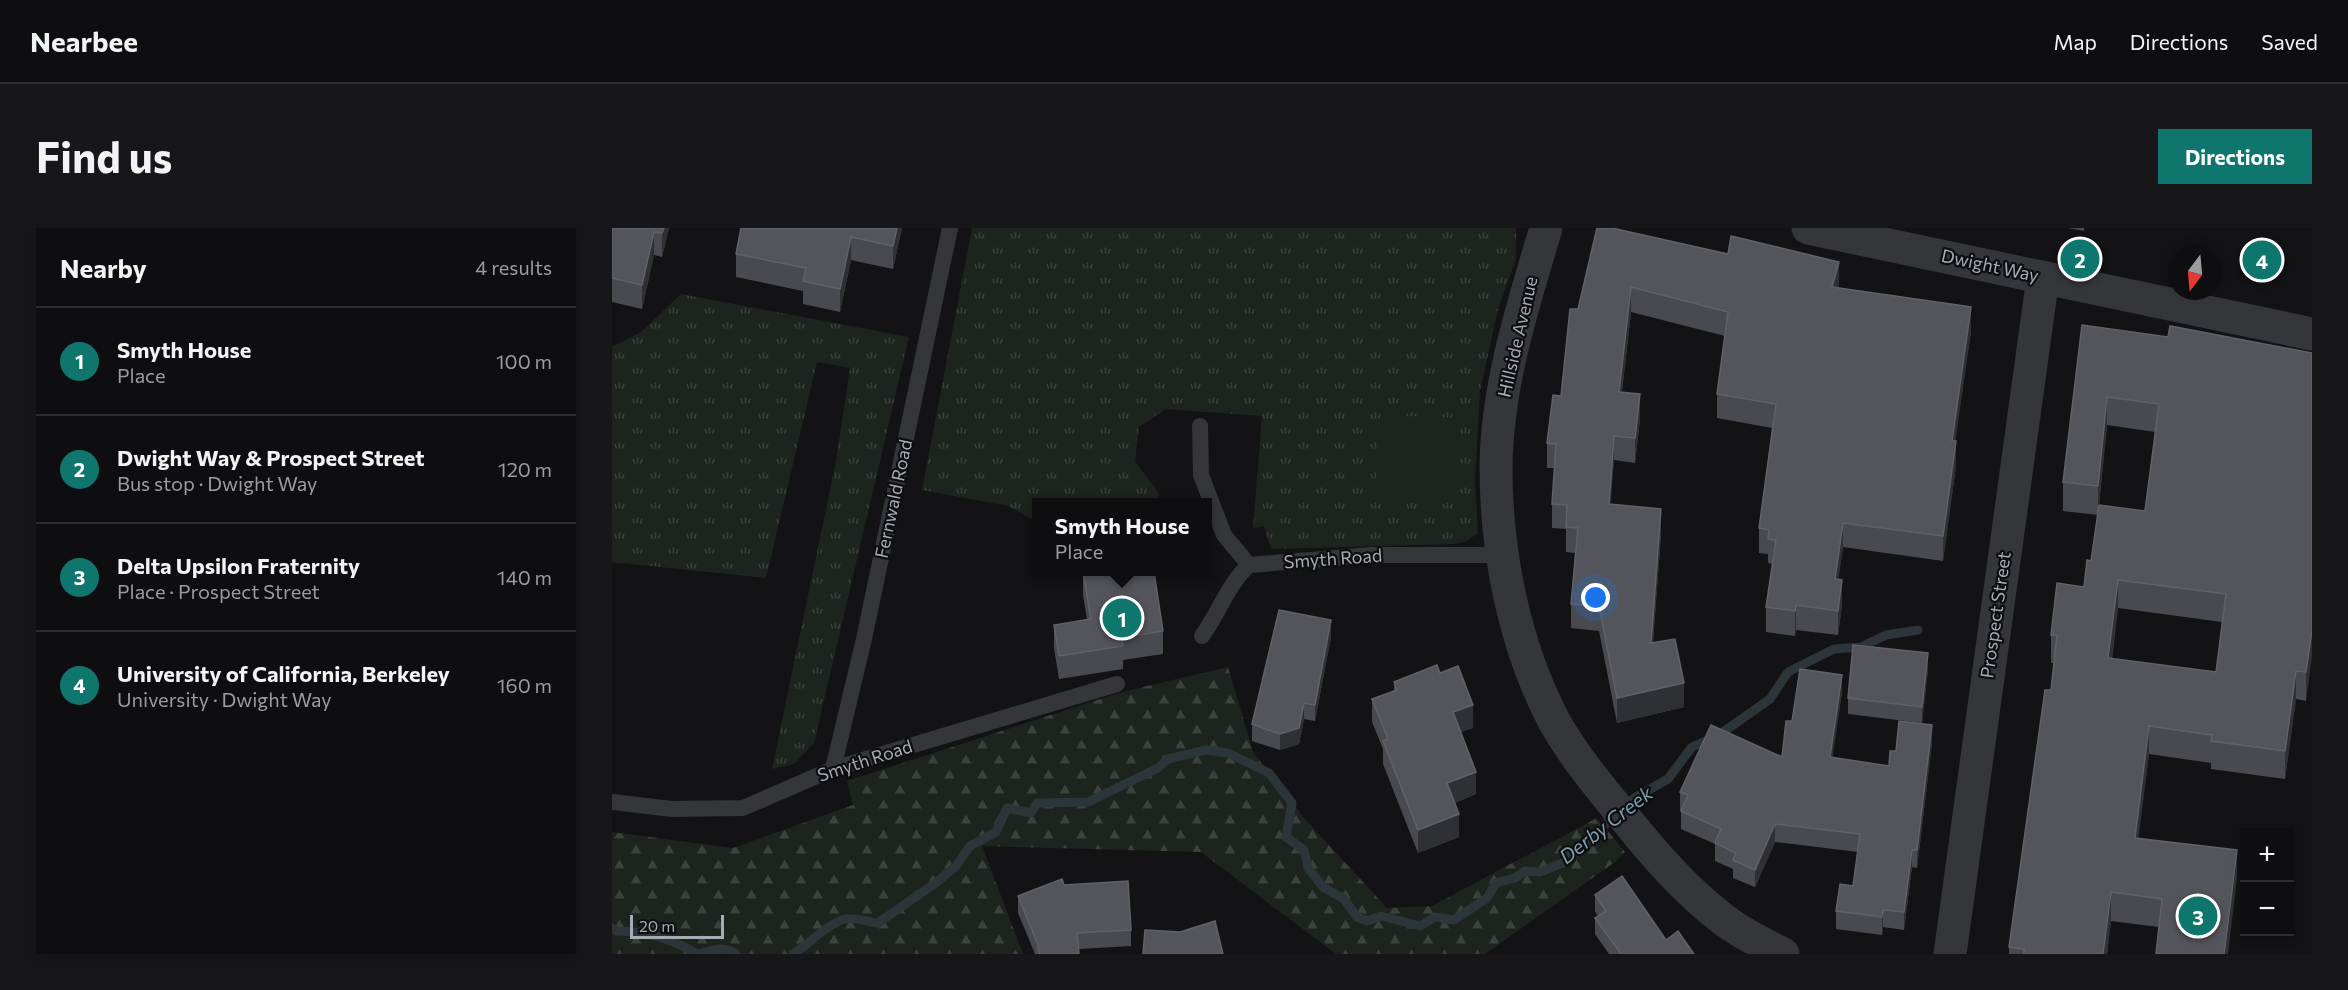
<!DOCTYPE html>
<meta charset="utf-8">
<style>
:root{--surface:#0e0e10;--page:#171719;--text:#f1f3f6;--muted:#9b9c9f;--line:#2e2e30;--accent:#0f766e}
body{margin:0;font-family:Commissioner,sans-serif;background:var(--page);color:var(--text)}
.controls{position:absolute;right:18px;bottom:18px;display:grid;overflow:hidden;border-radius:0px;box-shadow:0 3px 9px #0003}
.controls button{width:54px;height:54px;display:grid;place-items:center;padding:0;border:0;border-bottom:2px solid var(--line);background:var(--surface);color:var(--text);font:30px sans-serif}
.compass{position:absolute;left:1556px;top:18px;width:54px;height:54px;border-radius:50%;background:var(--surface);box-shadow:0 3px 9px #0003;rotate:196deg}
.scale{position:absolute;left:18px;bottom:15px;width:94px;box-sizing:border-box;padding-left:6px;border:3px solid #a5acb4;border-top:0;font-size:16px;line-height:21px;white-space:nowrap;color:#a5acb4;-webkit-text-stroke:4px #0e0e10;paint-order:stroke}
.you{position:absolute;left:984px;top:370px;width:21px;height:21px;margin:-15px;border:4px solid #fff;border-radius:50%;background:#1a73e8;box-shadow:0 0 0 9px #1a73e833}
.badge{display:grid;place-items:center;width:39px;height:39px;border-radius:50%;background:var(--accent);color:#fff;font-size:20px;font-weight:700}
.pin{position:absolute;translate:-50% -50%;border:3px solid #fff;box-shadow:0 2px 6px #0006}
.popup{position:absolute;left:420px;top:270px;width:180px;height:78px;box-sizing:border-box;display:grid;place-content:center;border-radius:0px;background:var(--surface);filter:drop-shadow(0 2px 4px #0005);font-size:20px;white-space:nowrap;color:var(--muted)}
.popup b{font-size:22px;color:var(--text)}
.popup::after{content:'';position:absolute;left:50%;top:100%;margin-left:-12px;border:12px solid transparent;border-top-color:var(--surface)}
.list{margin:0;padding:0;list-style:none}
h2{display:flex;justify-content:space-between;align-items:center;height:78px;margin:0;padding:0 24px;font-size:26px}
h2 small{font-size:20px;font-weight:400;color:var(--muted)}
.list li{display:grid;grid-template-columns:39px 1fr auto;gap:18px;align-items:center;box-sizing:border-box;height:108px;padding:0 24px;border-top:2px solid var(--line)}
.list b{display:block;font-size:22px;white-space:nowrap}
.list p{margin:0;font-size:20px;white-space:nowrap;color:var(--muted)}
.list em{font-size:20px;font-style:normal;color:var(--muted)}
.map{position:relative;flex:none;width:1700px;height:726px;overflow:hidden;border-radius:0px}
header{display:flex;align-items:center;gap:36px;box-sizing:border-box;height:84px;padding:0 30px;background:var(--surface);border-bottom:2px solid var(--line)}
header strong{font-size:28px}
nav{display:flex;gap:33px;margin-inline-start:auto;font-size:21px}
.intro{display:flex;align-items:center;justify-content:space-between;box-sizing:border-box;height:144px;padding:0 36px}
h1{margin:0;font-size:42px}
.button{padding:15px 27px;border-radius:0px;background:var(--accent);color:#fff;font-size:21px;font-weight:700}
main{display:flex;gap:36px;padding:0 36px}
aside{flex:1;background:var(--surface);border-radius:0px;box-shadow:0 3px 9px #0003}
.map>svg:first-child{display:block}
.grass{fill:url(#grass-tufts)}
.forest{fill:url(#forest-firs)}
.park{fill:#1d241d}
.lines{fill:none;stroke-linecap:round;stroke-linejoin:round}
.stream{stroke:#2c363a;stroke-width:9}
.service{stroke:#343639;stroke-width:16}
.minor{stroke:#343639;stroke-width:33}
.tertiary{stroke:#343639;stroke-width:33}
.wall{fill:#494a50;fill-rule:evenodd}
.shaded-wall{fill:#2f3034}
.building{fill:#53555a;stroke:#606268;stroke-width:1.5;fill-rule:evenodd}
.labels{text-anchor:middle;stroke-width:4.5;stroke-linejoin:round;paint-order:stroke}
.street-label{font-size:18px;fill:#a5acb4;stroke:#0e0e10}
.water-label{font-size:20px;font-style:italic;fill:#7e9eae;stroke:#0e0e10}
</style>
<header>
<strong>Nearbee</strong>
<nav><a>Map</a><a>Directions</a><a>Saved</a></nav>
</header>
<div class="intro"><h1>Find us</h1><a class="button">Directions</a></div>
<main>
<aside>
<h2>Nearby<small>4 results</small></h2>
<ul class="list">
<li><span class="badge">1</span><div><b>Smyth House</b><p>Place</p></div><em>100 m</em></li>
<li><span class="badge">2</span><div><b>Dwight Way &amp; Prospect Street</b><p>Bus stop · Dwight Way</p></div><em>120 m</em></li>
<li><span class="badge">3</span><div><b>Delta Upsilon Fraternity</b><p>Place · Prospect Street</p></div><em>140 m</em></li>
<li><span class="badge">4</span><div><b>University of California, Berkeley</b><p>University · Dwight Way</p></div><em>160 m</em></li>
</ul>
</aside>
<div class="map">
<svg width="1700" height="726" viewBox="0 0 1700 726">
<defs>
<pattern id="grass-tufts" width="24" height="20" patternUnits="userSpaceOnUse" patternTransform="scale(1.5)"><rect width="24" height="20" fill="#1d241d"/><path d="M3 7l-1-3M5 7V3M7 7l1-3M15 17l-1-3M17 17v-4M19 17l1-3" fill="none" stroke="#3b413b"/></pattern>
<pattern id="forest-firs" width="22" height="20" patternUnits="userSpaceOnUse" patternTransform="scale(1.5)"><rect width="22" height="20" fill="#1d241d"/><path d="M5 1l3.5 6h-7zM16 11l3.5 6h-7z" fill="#3b413b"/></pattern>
</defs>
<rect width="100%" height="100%" fill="#131315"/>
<g class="grass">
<polygon points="360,0 904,0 904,31 886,81 868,163 863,253 866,305 855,313 842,316 659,321 652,298 641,300 650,188 554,181 527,199 523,233 547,266 546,274 424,274 424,293 396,278 310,262"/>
<polygon points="69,66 297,109 202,515 182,536 160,541 224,233 238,140 205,134 154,350 0,334 0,119 29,104"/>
</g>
<polygon class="forest" points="616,439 641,524 692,590 775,680 820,678 985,590 1013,624 1003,634 873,726 724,726 589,624 370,618 411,726 0,726 0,604 121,620 241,577 235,553 510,464"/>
<polygon class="park" points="769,187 846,190 840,275 784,275 763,261"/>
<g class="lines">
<g class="stream">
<path d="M0 700 4 703C34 703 59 710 85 726"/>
<path d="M88 726C100 722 113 717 124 726"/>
<path d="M181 726C198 716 213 697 233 691 242 689 257 694 266 695L325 654 344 638 358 618 384 604 395 580 419 585 425 575 476 574 546 540 556 531 594 522 616 525 657 545 680 575 674 609 692 622 696 640 711 659 732 671 745 689 755 693 769 688 808 698 823 689 842 692 875 670 884 655 903 650 913 643 928 644 953 634 959 623 972 616 1021 571 1056 551 1080 519 1107 507 1158 471 1176 444 1222 421 1249 419 1274 407 1306 402"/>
</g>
<g class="service">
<polyline points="588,198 589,247 612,307 637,337"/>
<path d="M590 408C607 385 616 356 637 337L760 327H891"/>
<polyline points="221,541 252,411 338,0"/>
<polyline points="0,574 60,581 131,580 221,541 505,456"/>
</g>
<g class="minor">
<path d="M934 0C911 78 885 156 884 239 884 324 902 417 942 493 962 529 991 563 1017 595 1045 630 1082 671 1119 697 1135 708 1154 717 1171 726"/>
<polyline points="1196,0 1700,106"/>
</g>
<polyline class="tertiary" points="1338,726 1431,49"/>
</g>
<g class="wall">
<polygon points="0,0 57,0 50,29 42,27 30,81 0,74"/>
<polygon points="129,0 290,0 281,41 239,32 228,84 191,76 191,63 124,49 124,26"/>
<polygon points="985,0 1226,60 1359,103 1343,213 1344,238 1331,333 1231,319 1226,352 1230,377 1226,407 1184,402 1183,408 1154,404 1154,379 1160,336 1156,335 1156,326 1147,325 1147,300 1160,200 1105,190 1105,166 1113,108 1019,84 1010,164 1028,191 1023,235 1002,232 998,276 1049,306 1041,415 1072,479 1005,495 987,403 959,400 959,376 963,325 954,324 954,301 940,300 940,276 943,240 935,240 935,215 949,168 966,81"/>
<polygon points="1456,0 1472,0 1472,3"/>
<path d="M1470 97 1556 109 1700 125 1694 473 1684 471 1673 551 1599 541V535L1537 526 1526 610 1625 651 1547 699 1499 693 1495 726H1397V719L1439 462 1442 435H1439V407L1472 359 1479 333 1533 283 1543 204 1495 197 1486 287 1451 283V254ZM1506 380 1610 394 1604 444 1500 431Z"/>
<polygon points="471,344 551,403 551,426 511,432 511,441 447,451 442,420 442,397 475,391 471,367"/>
<polygon points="719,409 703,493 692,491 687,516 668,522 640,513 640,496"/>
<polygon points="1316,441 1310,495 1236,486 1236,470"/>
<polygon points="828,445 861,500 849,504 864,566 843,575 847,609 806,625 771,536 771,521 760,494 760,471 782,463 782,454"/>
<polygon points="1230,464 1220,530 1277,538 1284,523 1320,515 1305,640 1300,639 1292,702 1271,699 1270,707 1224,701 1224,683 1241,658 1246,624 1163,614 1143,659 1121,650 1121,641 1103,633 1103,616 1069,601 1069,582 1068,582 1068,564 1170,529 1180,493"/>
<polygon points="452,657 519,702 519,718 467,721 467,726 423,726 406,685 406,668"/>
<polygon points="983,667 1054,712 1082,726 997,726 983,706 983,690 986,688 983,683"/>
</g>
<g class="shaded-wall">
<polygon points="52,0 57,0 50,29 50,5"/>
<polygon points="285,0 290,0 281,41 281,18"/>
<polygon points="42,4 42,27 30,81 30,57"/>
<polygon points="239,9 239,32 228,84 228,61"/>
<polygon points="1227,34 1227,59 1220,84 1220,59"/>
<polygon points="1019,59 1019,84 1007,189 1007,164"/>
<polygon points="1359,79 1359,103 1340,237 1340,213"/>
<polygon points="1028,166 1028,191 1023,235 1023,210"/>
<polygon points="1495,169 1495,197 1486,287 1486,258"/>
<polygon points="1002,208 1002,232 997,301 997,276"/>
<polygon points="1344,213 1344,238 1331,333 1331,308"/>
<polygon points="1049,281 1049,306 1039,440 1039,415"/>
<polygon points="1231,295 1231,319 1223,376 1223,351"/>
<polygon points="1230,352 1230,377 1226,407 1226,383"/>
<polygon points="1506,352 1506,380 1496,459 1496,430"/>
<polygon points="1184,377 1184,402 1183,408 1183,383"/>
<polygon points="719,392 719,409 703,493 703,477"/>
<polygon points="1700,402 1700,430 1694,473 1694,444"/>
<polygon points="1316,425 1316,441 1310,495 1310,479"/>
<polygon points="1684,443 1684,471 1673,551 1673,523"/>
<polygon points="1230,447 1230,464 1218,547 1218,529"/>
<polygon points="1072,455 1072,479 1005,495 1005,470"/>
<polygon points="692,475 692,491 687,516 668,522 668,506"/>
<polygon points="861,477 861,500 841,507 841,484"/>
<polygon points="1320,497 1320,515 1305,640 1305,622"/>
<polygon points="1537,498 1537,526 1523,638 1523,610"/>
<polygon points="864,544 864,566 835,578 835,555"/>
<polygon points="847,586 847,609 806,625 806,602"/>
<polygon points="1163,596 1163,614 1143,659 1143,642"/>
<polygon points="1300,622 1300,639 1292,702 1292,684"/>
<polygon points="1625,622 1625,651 1616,726 1612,726"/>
<polygon points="1499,664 1499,693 1495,726 1491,726"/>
<polygon points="1271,682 1271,699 1270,707 1270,689"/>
</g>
<g class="building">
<polygon points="0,0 52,0 50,5 42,4 30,57 0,50 0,51"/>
<polygon points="129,0 285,0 281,18 239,9 228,61 191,53 194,40 124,26"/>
<polygon points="985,0 1000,0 1116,26 1119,8 1227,34 1220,59 1359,79 1340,213 1344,213 1331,308 1231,295 1223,351 1230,352 1226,383 1184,377 1183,383 1154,379 1164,312 1156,311 1157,302 1147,300 1164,176 1105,166 1116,84 1019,59 1007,164 1028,166 1023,210 1002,208 997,276 1049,281 1039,415 1063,411 1072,455 1005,470 987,378 959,376 966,300 954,299 955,277 940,276 944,216 935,215 941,167 949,168 958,81 966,81"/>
<path d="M1470 97 1556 109 1558 98 1700 125V402L1694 444 1684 443 1673 523 1599 513 1600 507 1537 498 1523 610 1625 622 1612 726H1544L1550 671 1499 664 1491 726H1412V721L1397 719 1433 462H1439L1445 407H1439L1445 355 1472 359 1475 332 1479 333 1487 277 1533 283 1547 176 1495 169 1486 258 1451 254ZM1506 352 1614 366 1604 444 1496 430Z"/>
<polygon points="471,344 542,344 551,403 509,410 511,418 447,428 442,397 479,391"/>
<polygon points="667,382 719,392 703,477 692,475 687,500 668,506 640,496"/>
<polygon points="1241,417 1316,425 1310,479 1236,470"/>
<polygon points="825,437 828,445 846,438 861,477 841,484 864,544 835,555 847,586 806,602 771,513 776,511 760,471 785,462 782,454"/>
<polygon points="1188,441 1230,447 1218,529 1277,538 1278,523 1284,523 1287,493 1320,497 1305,622 1300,622 1292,684 1271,682 1270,689 1224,683 1228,656 1241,658 1248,606 1163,596 1143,642 1121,632 1124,625 1103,615 1109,601 1069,583 1076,567 1068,564 1099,497 1170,529 1174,493 1180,493"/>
<polygon points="1010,648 1054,712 1066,703 1082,726 1009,726 983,690 994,683 983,667"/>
<polygon points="450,651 452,657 516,653 519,702 465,705 467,726 427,726 426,717 406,668"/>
<polygon points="603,693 611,726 531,726 533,702 568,704"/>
</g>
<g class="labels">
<g class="street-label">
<text transform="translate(1378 38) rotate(12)" y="6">Dwight Way</text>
<text transform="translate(906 109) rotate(-77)" y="6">Hillside Avenue</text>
<text transform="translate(282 271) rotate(-78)" y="6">Fernwald Road</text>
<text transform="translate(721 331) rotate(-4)" y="6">Smyth Road</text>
<text transform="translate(1384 387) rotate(-82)" y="6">Prospect Street</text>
<text transform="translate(253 533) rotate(-18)" y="6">Smyth Road</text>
</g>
<g class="water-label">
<text transform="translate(994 597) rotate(-38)" y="7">Derby Creek</text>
</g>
</g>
</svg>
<div class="controls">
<button>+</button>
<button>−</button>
</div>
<svg class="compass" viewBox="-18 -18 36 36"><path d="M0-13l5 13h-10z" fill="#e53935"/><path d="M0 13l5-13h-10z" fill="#9b9c9f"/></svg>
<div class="scale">20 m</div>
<div class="you"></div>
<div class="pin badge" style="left:510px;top:390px">1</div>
<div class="popup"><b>Smyth House</b>Place</div>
<div class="pin badge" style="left:1468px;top:31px">2</div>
<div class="pin badge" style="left:1586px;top:688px">3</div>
<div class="pin badge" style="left:1650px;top:32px">4</div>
</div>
</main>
